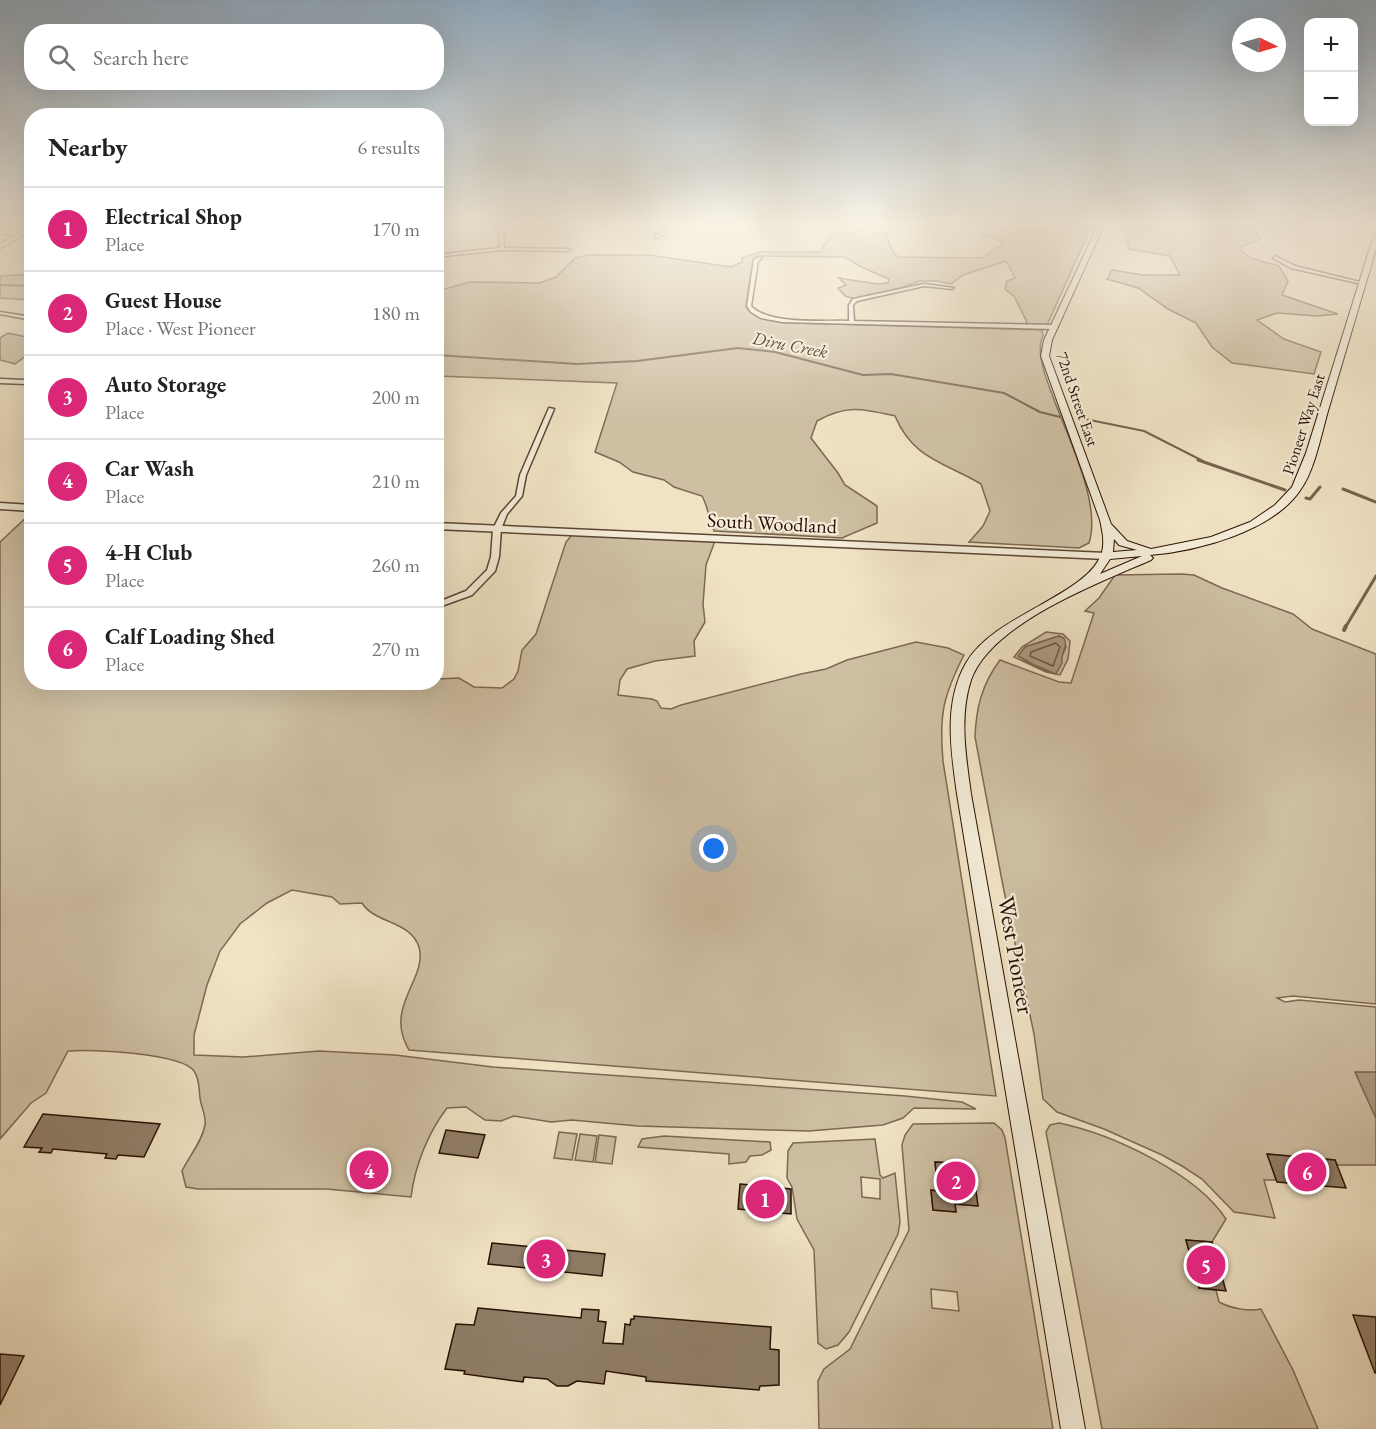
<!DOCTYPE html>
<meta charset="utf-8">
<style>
:root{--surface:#fff;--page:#f2f2f2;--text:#222;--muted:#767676;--line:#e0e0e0;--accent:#db2777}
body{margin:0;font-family:"EB Garamond",serif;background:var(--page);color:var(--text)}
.controls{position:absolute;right:18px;top:18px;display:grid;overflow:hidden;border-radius:12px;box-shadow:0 6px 24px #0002}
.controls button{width:54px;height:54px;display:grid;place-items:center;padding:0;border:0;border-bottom:2px solid var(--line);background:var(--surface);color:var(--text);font:30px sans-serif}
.compass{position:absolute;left:1232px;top:18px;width:54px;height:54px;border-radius:50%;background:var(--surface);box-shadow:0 6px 24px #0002;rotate:95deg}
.you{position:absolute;left:714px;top:849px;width:21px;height:21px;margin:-15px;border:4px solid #fff;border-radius:50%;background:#1a73e8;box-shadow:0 0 0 9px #1a73e833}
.badge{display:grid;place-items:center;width:39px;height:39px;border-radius:50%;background:var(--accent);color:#fff;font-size:20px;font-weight:700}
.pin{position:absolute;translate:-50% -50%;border:3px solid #fff;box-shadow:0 2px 6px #0006}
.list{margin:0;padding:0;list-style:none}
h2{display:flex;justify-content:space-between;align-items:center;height:78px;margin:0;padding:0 24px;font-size:26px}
h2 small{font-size:20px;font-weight:400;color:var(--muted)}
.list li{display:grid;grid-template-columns:39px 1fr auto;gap:18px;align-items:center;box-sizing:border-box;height:84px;padding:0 24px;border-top:2px solid var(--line)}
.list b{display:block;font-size:22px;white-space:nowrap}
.list p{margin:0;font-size:20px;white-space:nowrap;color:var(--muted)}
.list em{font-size:20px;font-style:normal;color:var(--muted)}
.icon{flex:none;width:33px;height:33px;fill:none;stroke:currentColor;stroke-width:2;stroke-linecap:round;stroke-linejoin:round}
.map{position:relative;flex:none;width:1376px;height:1429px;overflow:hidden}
.search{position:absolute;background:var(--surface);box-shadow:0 6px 24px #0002;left:24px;top:24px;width:420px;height:66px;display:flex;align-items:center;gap:15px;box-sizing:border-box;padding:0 21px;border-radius:24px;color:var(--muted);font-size:22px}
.panel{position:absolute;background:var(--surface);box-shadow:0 6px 24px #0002;left:24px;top:108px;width:420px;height:582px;border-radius:24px}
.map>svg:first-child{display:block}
.green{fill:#cebfa3;stroke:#7c6854;stroke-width:1.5;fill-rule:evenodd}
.water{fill:#ac9b83;stroke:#786350;stroke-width:1.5}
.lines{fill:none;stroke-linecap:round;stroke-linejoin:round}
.shore{stroke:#6a5644;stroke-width:1.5}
.stream-far2{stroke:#786350;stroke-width:2}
.stream-far1{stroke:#786350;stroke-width:3}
.stream{stroke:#786350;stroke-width:4}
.building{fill:#907e68;stroke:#291004;stroke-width:1.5}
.minor-casing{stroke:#5b4534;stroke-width:3}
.tertiary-casing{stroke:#5b4534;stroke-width:3}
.secondary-casing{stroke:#291004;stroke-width:2}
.minor{fill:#f5edd9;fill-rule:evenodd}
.tertiary{fill:#f5edd9;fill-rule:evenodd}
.secondary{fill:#f5edd9;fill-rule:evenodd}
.labels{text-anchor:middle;stroke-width:4.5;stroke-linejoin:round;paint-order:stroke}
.far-street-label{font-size:16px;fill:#291004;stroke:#f5edd9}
.far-water-label{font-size:18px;font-style:italic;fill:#644f3d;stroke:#f5edd9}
.street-label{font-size:20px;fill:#291004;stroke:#f5edd9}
.near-street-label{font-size:24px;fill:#291004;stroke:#f5edd9}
</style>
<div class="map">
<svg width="1376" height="1429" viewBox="0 0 1376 1429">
<rect width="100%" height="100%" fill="#f0e3c4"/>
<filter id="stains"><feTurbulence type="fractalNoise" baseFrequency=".00333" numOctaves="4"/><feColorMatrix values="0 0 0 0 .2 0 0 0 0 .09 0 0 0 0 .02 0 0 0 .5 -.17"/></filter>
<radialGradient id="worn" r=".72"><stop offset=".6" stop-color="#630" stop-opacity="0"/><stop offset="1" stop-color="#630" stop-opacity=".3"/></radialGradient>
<g class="green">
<path d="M840 223C856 223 881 217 887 236 890 245 891 251 898 257L982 258 1003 244 997 239 981 236 1000 233 1006 223H1088L1087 236 1047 325 1025 324 1027 322 1014 296 1005 289 1007 281 1015 278 1006 261 963 275 951 284 936 281H920L900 288 855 299 845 296 838 288 846 285 839 278 877 284 888 283 889 279 861 267 845 257 757 256 753 258 746 307C754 321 776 321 791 323L1042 330 1043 336C1024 369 1108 484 1089 543L1079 548 969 542 983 526 990 511 981 484C944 462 913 459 895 416 864 409 847 404 817 421L811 438 838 473 845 485 877 506V523L842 538 714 531C709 519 708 507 702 496L674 487 664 480 633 472 619 462 595 452 617 383 437 376V291L470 282 540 283 556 277 575 258 589 255H649L731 267 742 262V258L760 252H820Z"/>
<polygon points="1147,223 1237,223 1254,230 1261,239 1238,248 1251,258 1279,266 1288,281 1282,295 1338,314 1317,316 1277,313 1257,320 1284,339 1321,352 1314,374 1232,363 1212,347 1196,323 1168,309 1138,288 1107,279 1112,270 1144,275 1180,275 1170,256 1129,249 1124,226"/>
<polygon points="31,274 31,300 0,298 0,276"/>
<polygon points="8,333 31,338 31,352 15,364 0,360 0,338"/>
<path d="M31 513 32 682 410 683 436 682 437 679 459 678 474 687 502 688 514 679 518 671 522 650 536 634 566 542 572 535 577 534 715 541 706 565 703 604 705 622 694 641 695 656 655 661 627 669 620 680 618 695 652 699 657 701 661 708 671 709 681 705 801 674 826 669 847 660 916 642 948 648 964 655C943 696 939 715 943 761L996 1096 409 1050C383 1007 428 979 419 947 410 920 375 924 362 903L340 904 332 897 292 890 267 903 240 924 220 951 207 985 194 1035V1055L243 1057 319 1051 395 1055 493 1067 905 1096 962 1102 976 1109 914 1108 903 1118 883 1125 809 1131 638 1126 572 1120 551 1122 514 1116 501 1121 485 1120 466 1107 447 1108C428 1133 415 1165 411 1197L327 1189H198L186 1187 182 1171C189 1156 202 1142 205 1125 206 1117 203 1111 201 1103 198 1092 201 1081 194 1071 181 1053 91 1049 68 1051L46 1093 31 1103 0 1139V542Z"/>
<path d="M1181 574 1194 575 1222 588 1293 614 1312 629 1376 654V1004L1293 996 1277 998 1285 1002 1299 1000 1376 1007V1165H1337L1335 1160 1268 1154 1276 1180H1264L1275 1218 1234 1212 1202 1179 1182 1166 1162 1155 1104 1129 1057 1112 1043 1099 1034 1034 1003 886 975 737C976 708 982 684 1000 660L1059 682 1071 683 1094 613 1085 611 1099 598 1115 575Z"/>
<path d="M1046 632 1063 634 1070 641 1068 659 1060 675 1046 672 1014 657 1022 647ZM1059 636 1066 647 1061 658 1050 672 1024 661 1025 647Z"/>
<path d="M994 1123 1002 1130 1005 1138 1053 1429H819L818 1381 824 1369 850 1349 909 1230 902 1145 905 1135 913 1124ZM935 1162 954 1163 955 1170 973 1171 978 1206 955 1204 956 1212 933 1210 931 1191H938ZM931 1289 957 1292 959 1311 932 1308Z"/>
<path d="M1059 1123C1112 1134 1196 1173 1226 1219L1212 1242 1186 1240 1199 1288 1216 1290 1219 1302C1230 1308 1249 1312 1261 1309L1293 1370 1318 1429H1102L1046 1132 1050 1125Z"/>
<polygon points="559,1132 577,1134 572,1160 554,1158"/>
<polygon points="580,1134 597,1136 593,1162 575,1160"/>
<polygon points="599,1135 616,1137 612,1164 595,1162"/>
<polygon points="664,1136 770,1142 771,1150 762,1155 750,1156 746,1162 729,1164 729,1154 638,1147 642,1139"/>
<path d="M875 1139 880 1175 883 1178 895 1173 900 1222 898 1234 849 1332 838 1345 826 1349 818 1343 814 1250 797 1219 792 1187 787 1178 788 1151 793 1143ZM861 1177 880 1179V1199L862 1197Z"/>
</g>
<g class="water">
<path d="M1059 636 1064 638C1069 647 1060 653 1062 663L1056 674 1034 665 1018 656 1025 647Z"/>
<polygon points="1355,1072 1376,1072 1376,1118 1374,1114"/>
</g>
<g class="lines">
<polygon class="shore" points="1056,643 1060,647 1053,666 1030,656 1031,652"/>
<g class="stream-far2">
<polyline points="0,285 32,286"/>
<polyline points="436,355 577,364 637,361 738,348 775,352 863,375 891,374 1004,393 1040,412 1060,417"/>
<polyline points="1080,418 1144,431 1203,461"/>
</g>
<g class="stream-far1">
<polyline points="1198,460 1285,490"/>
<polyline points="1343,489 1376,502"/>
<polyline points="1306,498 1310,499 1320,487"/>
<polyline points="1345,628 1376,576"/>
</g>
<polyline class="stream" points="1344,630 1346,626"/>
</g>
<g class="building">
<polygon points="43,1114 160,1124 144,1157 118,1155 116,1159 105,1158 107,1154 53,1149 51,1153 39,1152 42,1148 24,1147"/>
<polygon points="446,1130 485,1135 478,1158 439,1153"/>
<polygon points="1267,1154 1335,1160 1346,1188 1277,1182"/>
<polygon points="360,1158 383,1158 378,1182 354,1183"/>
<polygon points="935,1162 955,1163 955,1170 973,1171 978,1206 955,1204 956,1212 933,1210 931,1190 938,1191"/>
<polygon points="740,1184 791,1189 791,1214 738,1209"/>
<polygon points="1186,1240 1212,1242 1226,1291 1199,1288"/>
<polygon points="492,1243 605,1254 602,1276 488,1264"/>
<polygon points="478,1308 581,1318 582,1309 599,1310 598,1321 606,1322 603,1343 623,1344 625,1324 630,1325 631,1319 634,1319 634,1316 771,1327 770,1349 779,1350 779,1385 760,1386 759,1390 646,1381 646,1377 606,1371 604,1384 577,1381 568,1386 557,1386 547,1379 524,1377 523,1382 464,1374 465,1371 445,1369 456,1324 474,1325"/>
<polygon points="1353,1315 1376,1317 1376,1373 1375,1373"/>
<polygon points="0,1354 24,1356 0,1405"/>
</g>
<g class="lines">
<defs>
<g id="minor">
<polygon points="492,223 496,223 503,230 504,248 568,249 570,250 568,251 502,250 436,257 436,255 500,248 499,230"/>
<polygon points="665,223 669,223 664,234 655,238 655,236 661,232"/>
<polygon points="0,232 32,234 32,236 0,234"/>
<polygon points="1275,256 1295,266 1364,283 1362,284 1291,268 1273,258"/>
<path d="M760 257 762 258 758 261 751 306C768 325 825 320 849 321V305L853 299 924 284 954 288 952 289 924 286 857 301 853 305 854 321 1053 325 1056 327 1053 329 782 322 761 318 751 312 747 306 754 260Z"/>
<polygon points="0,312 32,317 32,320 0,314"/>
<polygon points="32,376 32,381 26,384 0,383 0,379 25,380"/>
<polygon points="438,401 441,403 436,408 436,402"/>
<polygon points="549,408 554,409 526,475 522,496 507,514 501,529 499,557 495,571 472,595 436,608 436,603 466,591 487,570 491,557 493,529 501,513 516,496 520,475"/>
</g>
<g id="tertiary">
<polygon points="32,227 32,231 0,248 0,244"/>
<polygon points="0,503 32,505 32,511 0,509"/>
<polygon points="436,523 1106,553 1111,556 1106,559 436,529"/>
</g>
<path id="secondary" d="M1094 223H1100V234L1052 340 1049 356 1111 524 1127 541 1151 549 1211 537 1250 522 1275 505 1292 487 1306 453 1373 238 1376 236V249C1360 303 1344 357 1328 411 1321 435 1315 469 1301 489 1274 531 1198 551 1150 555L1153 558 1151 560C1099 583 991 623 971 680 959 717 966 757 971 794L1085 1429H1061L957 794C951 751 943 703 966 663 994 614 1090 595 1102 552 1105 541 1102 530 1100 520L1041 356 1044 340 1094 234ZM1114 539 1119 545 1137 550 1113 552ZM1142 556 1100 574 1110 559Z"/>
</defs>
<use href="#minor" class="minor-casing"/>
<use href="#tertiary" class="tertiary-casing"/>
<use href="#secondary" class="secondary-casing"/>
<use href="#minor" class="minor"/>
<use href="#tertiary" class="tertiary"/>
<use href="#secondary" class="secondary"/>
</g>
<linearGradient id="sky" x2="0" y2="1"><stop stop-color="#90aac0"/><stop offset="0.53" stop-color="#f8f2e4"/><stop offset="1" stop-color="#f8f2e4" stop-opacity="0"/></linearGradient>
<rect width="1376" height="423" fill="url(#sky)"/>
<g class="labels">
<g class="far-street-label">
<text transform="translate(1078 399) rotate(71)" y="6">72nd Street East</text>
<text transform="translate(1303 424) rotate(-72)" y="6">Pioneer Way East</text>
</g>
<g class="far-water-label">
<text transform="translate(790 345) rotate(11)" y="6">Diru Creek</text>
</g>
<g class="street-label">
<text transform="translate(772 523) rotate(3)" y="7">South Woodland</text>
</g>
<g class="near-street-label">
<text transform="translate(1016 955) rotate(80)" y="8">West Pioneer</text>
</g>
</g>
<rect width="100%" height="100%" filter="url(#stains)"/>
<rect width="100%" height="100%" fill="url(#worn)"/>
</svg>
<div class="controls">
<button>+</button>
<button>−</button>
</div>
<svg class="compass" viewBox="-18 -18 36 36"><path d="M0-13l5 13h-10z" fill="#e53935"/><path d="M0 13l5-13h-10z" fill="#767676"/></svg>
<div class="you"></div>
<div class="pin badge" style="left:765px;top:1199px">1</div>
<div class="pin badge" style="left:956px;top:1181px">2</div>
<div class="pin badge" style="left:546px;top:1259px">3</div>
<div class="pin badge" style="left:369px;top:1170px">4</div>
<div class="pin badge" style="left:1206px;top:1265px">5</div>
<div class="pin badge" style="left:1307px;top:1172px">6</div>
<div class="search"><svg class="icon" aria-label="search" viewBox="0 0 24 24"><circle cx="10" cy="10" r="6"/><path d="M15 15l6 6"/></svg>Search here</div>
<section class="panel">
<h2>Nearby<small>6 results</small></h2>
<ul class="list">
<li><span class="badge">1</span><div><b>Electrical Shop</b><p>Place</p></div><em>170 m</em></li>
<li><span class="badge">2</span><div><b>Guest House</b><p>Place · West Pioneer</p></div><em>180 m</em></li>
<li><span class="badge">3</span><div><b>Auto Storage</b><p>Place</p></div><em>200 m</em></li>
<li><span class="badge">4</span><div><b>Car Wash</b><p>Place</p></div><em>210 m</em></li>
<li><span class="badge">5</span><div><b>4-H Club</b><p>Place</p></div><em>260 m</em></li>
<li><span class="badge">6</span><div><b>Calf Loading Shed</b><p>Place</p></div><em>270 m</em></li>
</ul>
</section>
</div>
